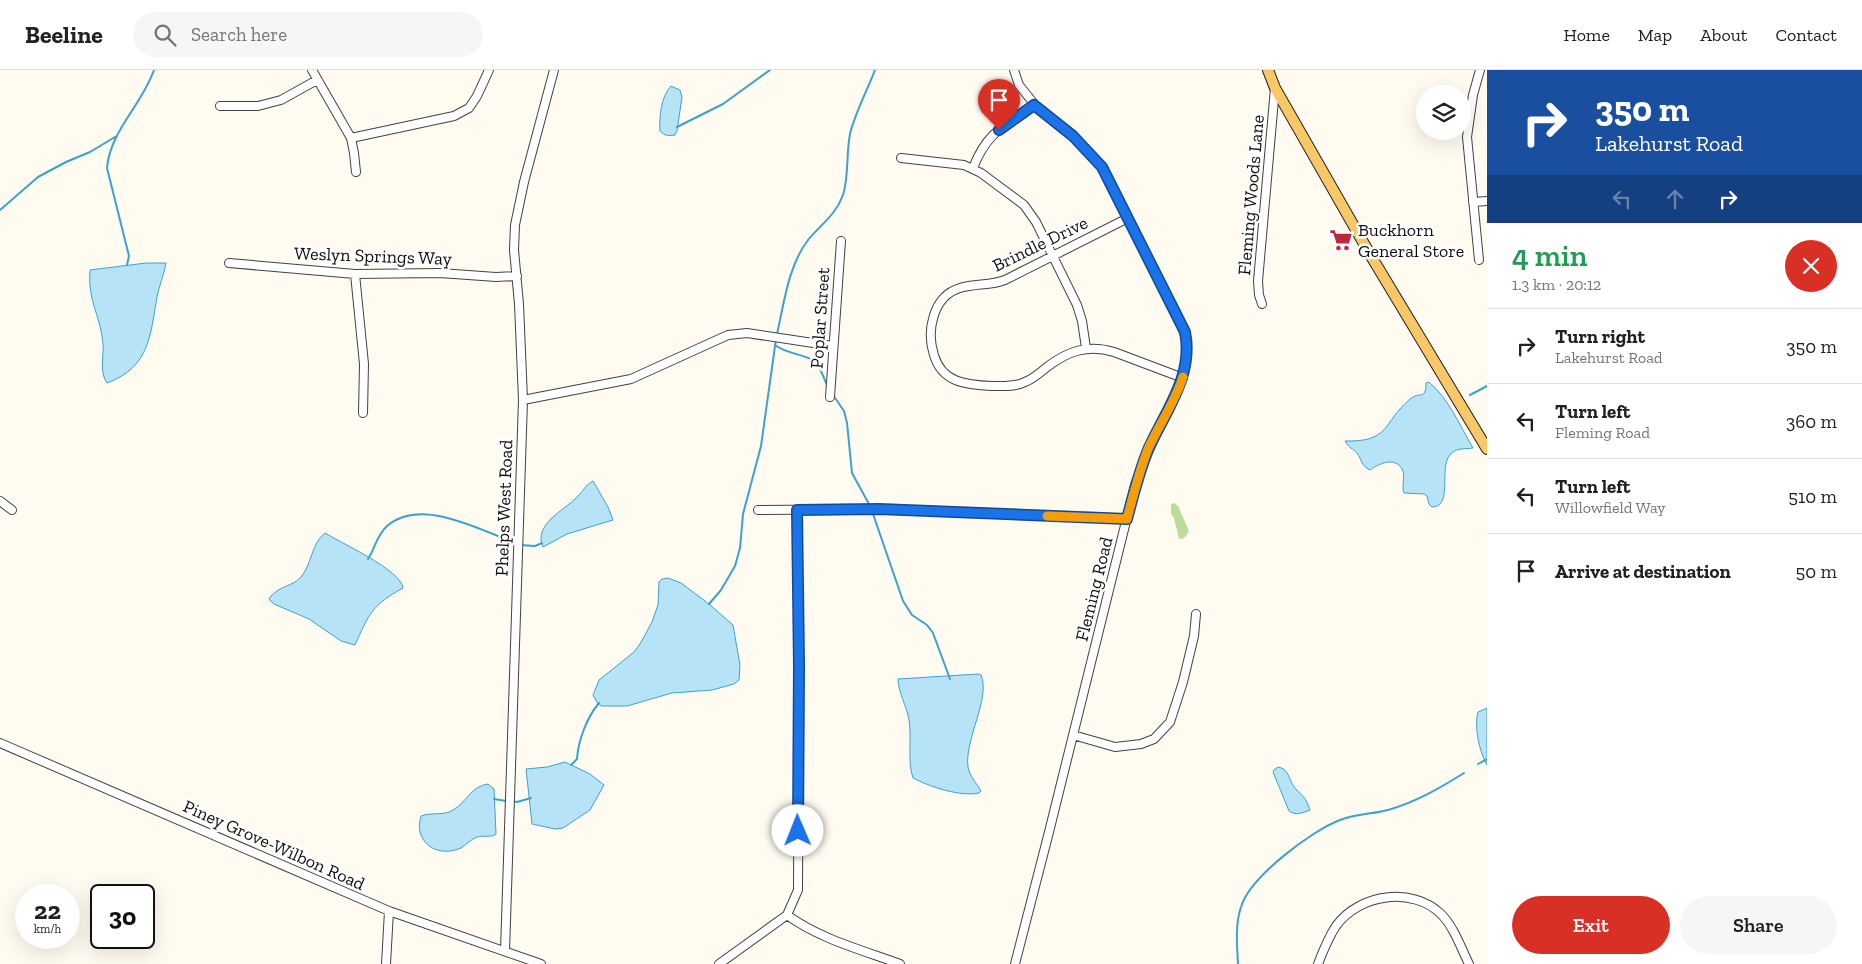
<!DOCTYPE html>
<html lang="en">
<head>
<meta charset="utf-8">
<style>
  :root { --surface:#fff; --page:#f6f6f6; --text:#202124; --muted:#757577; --line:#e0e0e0; --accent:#d93025 }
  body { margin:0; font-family:"Zilla Slab",serif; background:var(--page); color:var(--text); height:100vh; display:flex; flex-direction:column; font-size:19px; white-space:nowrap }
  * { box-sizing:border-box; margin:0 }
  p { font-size:16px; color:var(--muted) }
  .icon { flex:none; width:28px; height:28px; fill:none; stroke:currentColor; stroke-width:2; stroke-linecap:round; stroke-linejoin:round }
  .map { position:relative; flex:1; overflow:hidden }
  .drawer { display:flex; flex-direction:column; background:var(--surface); width:375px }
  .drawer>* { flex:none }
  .banner { background:#1a4fa0; color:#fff; overflow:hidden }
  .fabs { position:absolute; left:1416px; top:15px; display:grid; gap:10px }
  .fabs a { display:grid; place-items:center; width:55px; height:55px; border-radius:50%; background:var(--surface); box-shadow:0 5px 20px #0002; font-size:25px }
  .speed { position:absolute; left:15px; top:814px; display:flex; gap:10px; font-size:25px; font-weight:700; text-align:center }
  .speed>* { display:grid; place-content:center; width:65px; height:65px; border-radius:50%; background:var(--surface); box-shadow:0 5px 20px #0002; line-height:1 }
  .speed small { font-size:12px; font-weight:400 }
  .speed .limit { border:2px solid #111; border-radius:8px; background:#fff; color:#111 }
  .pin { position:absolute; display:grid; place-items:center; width:42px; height:42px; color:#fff; margin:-51px -21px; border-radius:50% 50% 50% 0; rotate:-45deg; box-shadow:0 0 5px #0007 }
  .pin .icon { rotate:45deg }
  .me { position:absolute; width:55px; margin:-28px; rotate:359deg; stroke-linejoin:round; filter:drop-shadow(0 0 4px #0008) }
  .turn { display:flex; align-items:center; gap:18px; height:105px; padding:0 25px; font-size:22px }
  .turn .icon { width:65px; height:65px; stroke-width:2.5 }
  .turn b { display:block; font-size:35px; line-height:42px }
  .lanes { display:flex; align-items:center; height:48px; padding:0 25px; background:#0003; justify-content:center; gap:25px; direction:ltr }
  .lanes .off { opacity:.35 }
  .round { display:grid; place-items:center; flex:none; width:52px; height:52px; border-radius:26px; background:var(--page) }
  .summary { display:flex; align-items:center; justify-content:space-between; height:85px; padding:0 25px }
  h1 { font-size:30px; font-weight:600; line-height:38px; color:#1e9e55 }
  .primary-button { display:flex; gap:10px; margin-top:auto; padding:10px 25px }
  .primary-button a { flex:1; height:58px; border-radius:30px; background:var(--accent); color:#fff; font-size:20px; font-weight:600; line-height:58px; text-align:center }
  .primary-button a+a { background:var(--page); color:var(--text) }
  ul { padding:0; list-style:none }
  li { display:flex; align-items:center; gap:15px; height:75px; padding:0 25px; border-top:1px solid var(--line) }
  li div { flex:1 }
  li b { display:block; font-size:19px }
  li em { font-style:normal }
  header { display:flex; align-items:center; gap:30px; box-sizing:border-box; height:70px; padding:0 25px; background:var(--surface); border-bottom:1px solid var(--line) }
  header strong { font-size:24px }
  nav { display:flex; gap:28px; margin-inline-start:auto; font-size:18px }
  .search { width:350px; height:45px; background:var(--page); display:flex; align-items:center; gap:12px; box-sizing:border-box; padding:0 18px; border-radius:28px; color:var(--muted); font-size:19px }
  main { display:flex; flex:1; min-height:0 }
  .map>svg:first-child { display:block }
</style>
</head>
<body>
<header>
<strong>Beeline</strong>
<div class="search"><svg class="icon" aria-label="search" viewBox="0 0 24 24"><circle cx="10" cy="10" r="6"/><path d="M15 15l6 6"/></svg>Search here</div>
<nav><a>Home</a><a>Map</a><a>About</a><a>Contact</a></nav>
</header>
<main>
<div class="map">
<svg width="1487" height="894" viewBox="0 0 1487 894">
  <rect width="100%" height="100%" fill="#fffbf1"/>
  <!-- forest -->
  <path fill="#bddb9a" d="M1174,433L1178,436L1189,461C1186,466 1185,469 1179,469L1174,448L1171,444V434Z"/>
  <!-- water -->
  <path fill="#b6e4f6" stroke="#3da1cd" d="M671,16L680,20L682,27L677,61L675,65C668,66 665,66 660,61C659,48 661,26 671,16Z
    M146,193H166C164,205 159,216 157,227C150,266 150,297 107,313C99,302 104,286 103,274C101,246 87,231 90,200Z
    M1429,312C1449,329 1460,356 1473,378C1467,379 1458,378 1453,382C1436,393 1455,437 1432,437L1429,434L1427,426L1424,424L1404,423C1401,416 1406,406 1402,399C1395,386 1378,394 1370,400C1361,396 1362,390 1357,383C1353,379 1348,377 1345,371C1391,372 1382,353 1410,329C1419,321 1426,331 1426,313Z
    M593,411L608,437L613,450L567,464L543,477C533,455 563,441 576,428C582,423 585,415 593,411Z
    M325,463C341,473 401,500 403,518C372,535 369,544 355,575L341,571L309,549L274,534L269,529C277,516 292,517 301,507C312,494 311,474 325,463Z
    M668,508L681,513L709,534L733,555L740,595L739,610L734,614L712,620L672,623L627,636H602L598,634L593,625L599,610L634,582L640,574L652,552L658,535L659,512L662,509Z
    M978,604L981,605C991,627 964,671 968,697C969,705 977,714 981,721L979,723C961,727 930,717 913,708C907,691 912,669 909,650C907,637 898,622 898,609Z
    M1487,638V695C1479,681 1474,657 1478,642Z
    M565,692L590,704L604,715L590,740L563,758L555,759L532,754L526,699L547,697Z
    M1278,697C1290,699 1288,710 1295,718C1304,728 1305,726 1310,740C1302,743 1296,746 1289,741L1273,702L1274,700Z
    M488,714L494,719L496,764C491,768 484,765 477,767C471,769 466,775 461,778C447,784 431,782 423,769C418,761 419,754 421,746C431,742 444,746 453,740C466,733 471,716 488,714Z"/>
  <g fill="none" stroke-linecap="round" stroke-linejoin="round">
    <!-- stream -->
    <path stroke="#3da1cd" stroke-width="2" d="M677,57L723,34L770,0
      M0,140L38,107L66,92L90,82L115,67
      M127,195L129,186L107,98C110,61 142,35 154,0
      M777,264C784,234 788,196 808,170C820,155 836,145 843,125C849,106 846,84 850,64C855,43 867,21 875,0
      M775,275C788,285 807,284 815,292C821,298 824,309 828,317
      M833,325L844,341L847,353L852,403L870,436
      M1470,325L1487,316
      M872,441L903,531L912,545L927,555L933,563L950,609
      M520,475L535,476L542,473
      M368,489C375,478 377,465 387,456C421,426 481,461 516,473
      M709,534L721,520L735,496L740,478L743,444L761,376L776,269
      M1478,694L1487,689
      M571,695L577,689C578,671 587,647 599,633
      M494,729L506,731
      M511,731L517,732L531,728
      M1238,894C1237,875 1235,855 1241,837C1250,807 1311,761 1340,750C1355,744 1373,744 1388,740C1416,732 1440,718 1464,703"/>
    <defs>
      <path id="minor" d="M312,0L351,68L354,83L356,102
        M1014,0L1019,15L1035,35L1073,66L1102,97L1181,253C1200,298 1167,340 1149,379C1143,390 1140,403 1135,415L1049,762L1015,894
        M220,36H258L281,30L317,10
        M351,68L454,46L469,38L477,26L489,0
        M901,88L964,95L981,103L1024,135L1036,152L1077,235L1082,251L1086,278
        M973,98C987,62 1004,56 1035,35
        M1473,132L1487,131
        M1128,148L1005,210C990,216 975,213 960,218C933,226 926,261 934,285C942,313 967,315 992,316C1003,316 1015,317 1025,312C1033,309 1040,303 1047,297C1068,281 1088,274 1114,282L1183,308
        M1479,190L1467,67L1473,25L1480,0
        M229,193L355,204L440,203L496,207L517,206
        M355,204L364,294L363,343
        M1262,234L1259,225L1258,211L1275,18
        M830,327L841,171
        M523,330L631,309L728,265L747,263L833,276
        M0,431L12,440
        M758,440L879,439L1127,449
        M1073,665L1115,677L1141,674L1154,669L1170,652L1183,612L1194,566L1196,544
        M0,673L389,841L541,894
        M787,845C820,869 862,880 900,894
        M505,881L523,330L519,234L514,180L515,155L524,112L554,0
        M386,894L389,841
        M719,894L787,845L798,820L799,597L797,440
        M1318,894C1323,881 1328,868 1336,856C1359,824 1412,816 1441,844C1454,857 1461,878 1469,894"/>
      <path id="major" d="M1268,0L1275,18L1371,186L1487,379"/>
    </defs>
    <!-- minor casing -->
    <use href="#minor" stroke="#424242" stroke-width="10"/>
    <!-- major casing -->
    <use href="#major" stroke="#202020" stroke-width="12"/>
    <!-- minor -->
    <use href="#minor" stroke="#fff" stroke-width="8"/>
    <!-- major -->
    <use href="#major" stroke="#f8c868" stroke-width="10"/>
  </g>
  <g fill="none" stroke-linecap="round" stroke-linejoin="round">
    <defs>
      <path id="route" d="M798,761L799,596L797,440L879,439L1127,449C1133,426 1139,402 1148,380C1165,341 1194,306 1185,262L1102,97L1073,66L1034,35L999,60"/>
    </defs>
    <!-- route casing -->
    <use href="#route" stroke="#114b97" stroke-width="12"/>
    <!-- route -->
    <use href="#route" stroke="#1a73e8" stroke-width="9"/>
    <!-- slow -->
    <path stroke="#f59e0b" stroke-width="9" d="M1047,446L1127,449C1133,426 1139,402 1148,379C1159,355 1175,332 1183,307"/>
  </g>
  <!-- icons -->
  <defs>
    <symbol id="supermarket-bare" viewBox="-9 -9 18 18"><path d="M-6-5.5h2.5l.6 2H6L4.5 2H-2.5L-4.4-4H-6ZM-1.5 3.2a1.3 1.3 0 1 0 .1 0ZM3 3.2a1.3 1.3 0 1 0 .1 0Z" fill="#c0263b" stroke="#fff" stroke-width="2.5" paint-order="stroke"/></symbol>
  </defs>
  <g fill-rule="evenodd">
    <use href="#supermarket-bare" x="1325" y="154" width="32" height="32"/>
  </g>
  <g text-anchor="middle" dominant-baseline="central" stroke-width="5" stroke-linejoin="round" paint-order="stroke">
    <!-- street labels -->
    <g font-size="18" fill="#0f0f0f" stroke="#fff">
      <text transform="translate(1251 125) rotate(-85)">Fleming Woods Lane</text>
      <text transform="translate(1040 174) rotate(-26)">Brindle Drive</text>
      <text transform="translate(373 186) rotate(2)">Weslyn Springs Way</text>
      <text transform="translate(820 248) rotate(-86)">Poplar Street</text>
      <text transform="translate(504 438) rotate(-88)">Phelps West Road</text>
      <text transform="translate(1094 519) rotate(-76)">Fleming Road</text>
      <text transform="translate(274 775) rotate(24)">Piney Grove-Wilbon Road</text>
    </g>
    <!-- poi labels -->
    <g font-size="18" fill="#0f0f0f" stroke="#fff" text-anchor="start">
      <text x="1358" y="160">Buckhorn<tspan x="1358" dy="21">General Store</tspan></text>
    </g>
  </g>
</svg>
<div class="fabs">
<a><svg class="icon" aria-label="layers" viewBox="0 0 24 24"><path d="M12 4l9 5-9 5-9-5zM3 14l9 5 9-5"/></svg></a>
</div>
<div class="speed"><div>22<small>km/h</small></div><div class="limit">30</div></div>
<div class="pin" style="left:999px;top:60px;background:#d93025"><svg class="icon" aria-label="arrive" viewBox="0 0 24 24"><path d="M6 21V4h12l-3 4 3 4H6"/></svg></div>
<svg class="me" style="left:798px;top:761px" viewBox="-20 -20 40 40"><circle r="19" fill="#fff"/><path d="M0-13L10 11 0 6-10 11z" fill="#1a73e8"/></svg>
</div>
<section class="drawer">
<div class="banner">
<div class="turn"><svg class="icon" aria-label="right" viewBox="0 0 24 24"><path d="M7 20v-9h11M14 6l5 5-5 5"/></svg><div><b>350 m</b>Lakehurst Road</div></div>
<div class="lanes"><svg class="icon off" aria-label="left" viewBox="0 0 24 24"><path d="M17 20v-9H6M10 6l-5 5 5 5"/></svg><svg class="icon off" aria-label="ahead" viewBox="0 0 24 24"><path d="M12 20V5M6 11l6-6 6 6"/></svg><svg class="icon" aria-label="right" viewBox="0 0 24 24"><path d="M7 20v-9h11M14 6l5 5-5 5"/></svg></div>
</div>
<div class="summary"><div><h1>4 min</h1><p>1.3 km · 20:12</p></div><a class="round" style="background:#d93025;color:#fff"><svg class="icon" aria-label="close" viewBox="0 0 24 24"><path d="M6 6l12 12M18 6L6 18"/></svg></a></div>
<ul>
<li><svg class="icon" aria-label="right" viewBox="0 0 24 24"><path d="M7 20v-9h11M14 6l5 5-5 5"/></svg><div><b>Turn right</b><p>Lakehurst Road</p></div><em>350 m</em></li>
<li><svg class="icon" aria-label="left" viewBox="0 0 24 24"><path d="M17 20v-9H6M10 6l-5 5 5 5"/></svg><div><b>Turn left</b><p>Fleming Road</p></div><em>360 m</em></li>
<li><svg class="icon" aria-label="left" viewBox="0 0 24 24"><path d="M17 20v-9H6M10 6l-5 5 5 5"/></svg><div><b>Turn left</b><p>Willowfield Way</p></div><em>510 m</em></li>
<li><svg class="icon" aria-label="arrive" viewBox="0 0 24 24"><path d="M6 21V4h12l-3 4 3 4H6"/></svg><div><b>Arrive at destination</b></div><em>50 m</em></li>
</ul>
<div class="primary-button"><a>Exit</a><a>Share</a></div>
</section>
</main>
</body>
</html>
